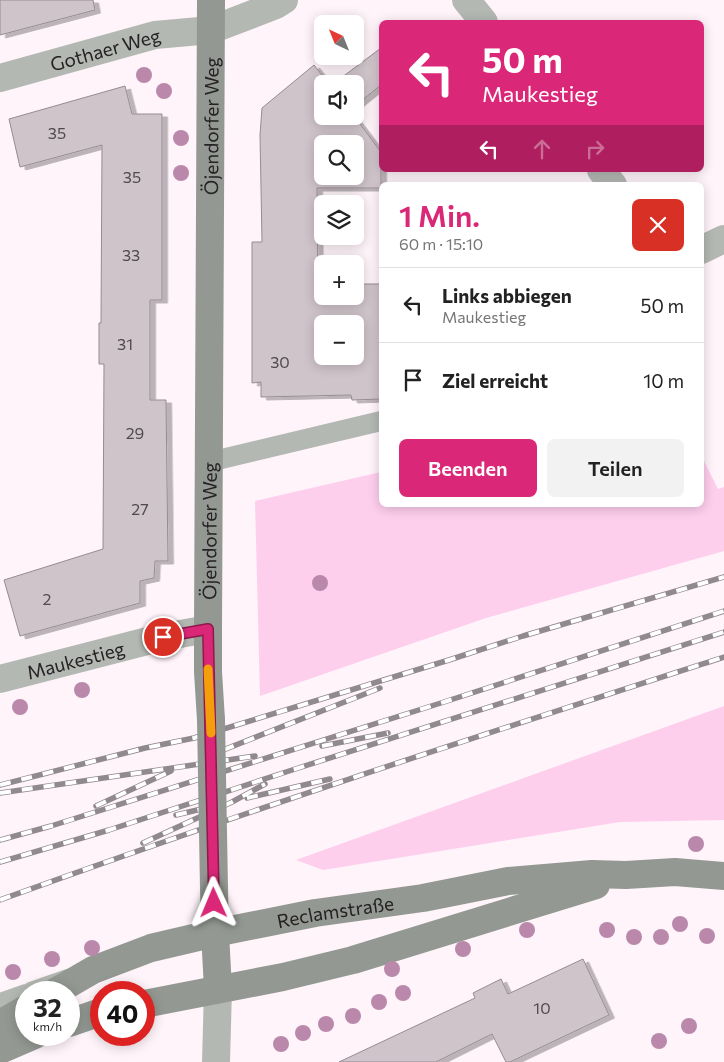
<!DOCTYPE html>
<html lang="de">
<head>
<meta charset="utf-8">
<style>
  :root { --surface:#fff; --page:#f2f2f2; --text:#222; --muted:#767676; --line:#e0e0e0; --accent:#db2777 }
  body { margin:0; font-family:Commissioner,sans-serif; background:var(--page); color:var(--text); height:100vh; display:flex; flex-direction:column; font-size:19px; white-space:nowrap }
  * { box-sizing:border-box; margin:0 }
  p { font-size:16px; color:var(--muted) }
  .icon { flex:none; width:28px; height:28px; fill:none; stroke:currentColor; stroke-width:2; stroke-linecap:round; stroke-linejoin:round }
  .map { position:relative; flex:1; overflow:hidden }
  .details { position:absolute; left:379px; top:182px; width:325px; height:325px; display:flex; flex-direction:column; background:var(--surface); border-radius:8px; box-shadow:0 2px 12px #0003 }
  .details>* { flex:none }
  .guide { position:absolute; left:379px; top:20px; width:325px; height:152px; border-radius:8px; box-shadow:0 2px 12px #0003; background:#db2777; color:#fff; overflow:hidden }
  .needle { width:32px; rotate:317deg }
  .tools { position:absolute; left:314px; top:15px; display:grid; gap:10px }
  .tools a { display:grid; place-items:center; width:50px; height:50px; border-radius:8px; background:var(--surface); box-shadow:0 2px 12px #0003; font-size:25px }
  .speed { position:absolute; left:15px; top:981px; display:flex; gap:10px; font-size:25px; font-weight:700; text-align:center }
  .speed>* { display:grid; place-content:center; width:65px; height:65px; border-radius:50%; background:var(--surface); box-shadow:0 2px 12px #0003; line-height:1 }
  .speed small { font-size:12px; font-weight:400 }
  .speed .limit { border:8px solid #d22; background:#fff; color:#111 }
  .pin { position:absolute; display:grid; place-items:center; width:42px; height:42px; color:#fff; margin:-21px; border:2px solid #fff; border-radius:50%; box-shadow:0 1px 5px #0007 }
  .me { position:absolute; width:55px; margin:-28px; rotate:359deg; stroke-linejoin:round; filter:drop-shadow(0 0 4px #0008) }
  .turn { display:flex; align-items:center; gap:18px; height:105px; padding:0 20px; font-size:22px }
  .turn .icon { width:65px; height:65px; stroke-width:2.5 }
  .turn b { display:block; font-size:35px; line-height:42px }
  .lanes { display:flex; align-items:center; height:48px; padding:0 20px; background:#0003; justify-content:center; gap:25px; direction:ltr }
  .lanes .off { opacity:.35 }
  .round { display:grid; place-items:center; flex:none; width:52px; height:52px; border-radius:8px; background:var(--page) }
  .head { display:flex; align-items:center; justify-content:space-between; height:85px; padding:0 20px }
  h1 { font-size:30px; font-weight:600; line-height:38px; color:var(--accent) }
  .action { display:flex; gap:10px; margin-top:auto; padding:10px 20px }
  .action a { flex:1; height:58px; border-radius:8px; background:var(--accent); color:#fff; font-size:20px; font-weight:600; line-height:58px; text-align:center }
  .action a+a { background:var(--page); color:var(--text) }
  ul { padding:0; list-style:none }
  li { display:flex; align-items:center; gap:15px; height:75px; padding:0 20px; border-top:1px solid var(--line) }
  li div { flex:1 }
  li b { display:block; font-size:19px }
  li em { font-style:normal }
  .map>svg:first-child { display:block }
</style>
</head>
<body>
<div class="map">
<svg width="724" height="1062" viewBox="0 0 724 1062">
  <defs>
    <filter id="shadow"><feDropShadow dx="5.5" dy="3" stdDeviation="0" flood-color="#0004"/></filter>
  </defs>
  <rect width="100%" height="100%" fill="#fff4fa"/>
  <!-- green -->
  <path fill="#feceed" d="M701,455L718,489L724,487V551L486,618L260,696L255,501L381,472V505H701Z
    M724,706V820L620,822L323,870L296,860Z"/>
  <!-- building -->
  <path fill="#d0c4cb" stroke="#978b93" fill-rule="evenodd" filter="url(#shadow)" d="M0,0H93L95,10L0,35Z
    M381,48V85L355,106V84H333Z
    M314,65L329,84H322V116H354L381,152V188H317L318,285H322V296H355V284H381V399L352,400L351,395L261,397V382L252,383V242H262L260,135L262,108ZM322,144H355V176H322ZM322,324H355V356H322Z
    M125,86L132,114H162V300H150V400H166L168,561H155L154,578L140,581V603L20,636L4,580L103,549L104,364H99V323H101L102,145L20,167L9,119Z
    M583,959L609,1015L510,1062H506L492,1034L436,1062H339L475,998L473,993L501,979L508,994Z"/>
  <g fill="none" stroke-linecap="round" stroke-linejoin="round">
    <!-- lane -->
    <path stroke="#b4b8b3" stroke-width="20" d="M209,462L381,421
      M31,992L68,979
      M0,1003L26,994"/>
    <!-- street -->
    <g stroke="#b4b8b3" stroke-width="28">
      <path d="M466,0L484,22"/>
      <path id="s1" d="M0,78L155,35L211,30L276,5L284,0"/>
      <path d="M601,170L613,185"/>
      <path d="M701,250L724,239"/>
      <path id="s2" d="M0,679L163,637L208,629"/>
      <path d="M216,1062L218,989"/>
    </g>
    <!-- secondary -->
    <g stroke="#939992" stroke-width="28">
      <path id="s3" d="M211,720L208,672V629L211,0"/>
      <path d="M214,888L215,933L218,989"/>
      <path id="s4" d="M55,992L93,970L151,948L215,933L315,913L423,898L508,881L592,874L626,875L675,872L724,876"/>
      <path d="M144,1004L283,977L353,960L596,885"/>
      <path d="M69,1023L101,1012"/>
      <path d="M0,1024L26,1009"/>
      <path d="M0,1050L35,1035"/>
    </g>
    <defs>
      <path id="rail" d="M322,746L388,733
        M203,758L380,688
        M0,785L145,748L194,738L449,660L523,636L724,577
        M0,793L255,756
        M247,798L330,779
        M96,806L171,771
        M176,815L210,807
        M0,840L51,826L444,702L724,611
        M143,843L232,802L265,784
        M0,862L109,830L289,771L724,632
        M0,900C239,813 482,735 724,657"/>
    </defs>
    <!-- rail casing -->
    <use href="#rail" stroke="#90898d" stroke-width="5.5"/>
    <!-- rail -->
    <use href="#rail" stroke="#fff" stroke-width="4" stroke-dasharray="11" stroke-linecap="butt"/>
    <!-- secondary-bridge -->
    <path stroke="#939992" stroke-width="28" d="M211,720L214,888"/>
  </g>
  <!-- trees -->
  <g fill="#ba88ab">
    <circle cx="144" cy="75" r="8"/>
    <circle cx="164" cy="91" r="8"/>
    <circle cx="181" cy="138" r="8"/>
    <circle cx="181" cy="173" r="8"/>
    <circle cx="320" cy="583" r="8"/>
    <circle cx="82" cy="690" r="8"/>
    <circle cx="20" cy="707" r="8"/>
    <circle cx="696" cy="844" r="8"/>
    <circle cx="680" cy="924" r="8"/>
    <circle cx="527" cy="930" r="8"/>
    <circle cx="607" cy="930" r="8"/>
    <circle cx="707" cy="936" r="8"/>
    <circle cx="634" cy="937" r="8"/>
    <circle cx="661" cy="937" r="8"/>
    <circle cx="92" cy="948" r="8"/>
    <circle cx="463" cy="949" r="8"/>
    <circle cx="52" cy="959" r="8"/>
    <circle cx="392" cy="969" r="8"/>
    <circle cx="13" cy="972" r="8"/>
    <circle cx="403" cy="993" r="8"/>
    <circle cx="379" cy="1002" r="8"/>
    <circle cx="353" cy="1016" r="8"/>
    <circle cx="326" cy="1024" r="8"/>
    <circle cx="689" cy="1026" r="8"/>
    <circle cx="303" cy="1033" r="8"/>
    <circle cx="659" cy="1041" r="8"/>
    <circle cx="281" cy="1044" r="8"/>
  </g>
  <g fill="none" stroke-linecap="round" stroke-linejoin="round">
    <defs>
      <path id="route" d="M163,637L208,629L214,903"/>
    </defs>
    <!-- route casing -->
    <use href="#route" stroke="#8e194d" stroke-width="12"/>
    <!-- route -->
    <use href="#route" stroke="#db2777" stroke-width="9"/>
    <!-- slow -->
    <path stroke="#f59e0b" stroke-width="9" d="M208,669L211,733"/>
  </g>
  <g text-anchor="middle" dominant-baseline="central" stroke-width="5" stroke-linejoin="round" paint-order="stroke">
    <!-- number labels -->
    <g font-size="16" fill="#504a4e">
      <text x="57" y="132">35</text>
      <text x="132" y="176">35</text>
      <text x="131" y="254">33</text>
      <text x="125" y="343">31</text>
      <text x="280" y="361">30</text>
      <text x="135" y="432">29</text>
      <text x="140" y="508">27</text>
      <text x="47" y="598">2</text>
      <text x="542" y="1007">10</text>
    </g>
    <!-- street labels -->
    <g font-size="19" fill="#252124" stroke="#fff">
      <text stroke="none"><textPath href="#s1" startOffset="109">Gothaer Weg</textPath></text>
      <text stroke="none"><textPath href="#s3" startOffset="594">Öjendorfer Weg</textPath></text>
      <text stroke="none"><textPath href="#s3" startOffset="189">Öjendorfer Weg</textPath></text>
      <text stroke="none"><textPath href="#s2" startOffset="78">Maukestieg</textPath></text>
      <text stroke="none"><textPath href="#s4" startOffset="294">Reclamstraße</textPath></text>
    </g>
  </g>
</svg>
<div class="tools">
<a><svg class="needle" viewBox="-14 -14 28 28"><path d="M0-13l5 13h-10z" fill="#e53935"/><path d="M0 13l5-13h-10z" fill="#767676"/></svg></a>
<a><svg class="icon" aria-label="sound" viewBox="0 0 24 24"><path d="M4 9h4l5-4v14l-5-4H4zM17 9q2 3 0 6"/></svg></a>
<a><svg class="icon" aria-label="search" viewBox="0 0 24 24"><circle cx="10" cy="10" r="6"/><path d="M15 15l6 6"/></svg></a>
<a><svg class="icon" aria-label="layers" viewBox="0 0 24 24"><path d="M12 4l9 5-9 5-9-5zM3 14l9 5 9-5"/></svg></a>
<a>+</a>
<a>−</a>
</div>
<div class="speed"><div>32<small>km/h</small></div><div class="limit">40</div></div>
<div class="pin" style="left:163px;top:637px;background:#d93025"><svg class="icon" aria-label="arrive" viewBox="0 0 24 24"><path d="M6 21V4h12l-3 4 3 4H6"/></svg></div>
<svg class="me" style="left:214px;top:903px" viewBox="-20 -20 40 40"><path d="M0-17L14 15 0 8-14 15z" fill="#db2777" stroke="#fff" stroke-width="4"/></svg>
<div class="guide">
<div class="turn"><svg class="icon" aria-label="left" viewBox="0 0 24 24"><path d="M17 20v-9H6M10 6l-5 5 5 5"/></svg><div><b>50 m</b>Maukestieg</div></div>
<div class="lanes"><svg class="icon" aria-label="left" viewBox="0 0 24 24"><path d="M17 20v-9H6M10 6l-5 5 5 5"/></svg><svg class="icon off" aria-label="ahead" viewBox="0 0 24 24"><path d="M12 20V5M6 11l6-6 6 6"/></svg><svg class="icon off" aria-label="right" viewBox="0 0 24 24"><path d="M7 20v-9h11M14 6l5 5-5 5"/></svg></div>
</div>
<section class="details">
<div class="head"><div><h1>1 Min.</h1><p>60 m · 15:10</p></div><a class="round" style="background:#d93025;color:#fff"><svg class="icon" aria-label="close" viewBox="0 0 24 24"><path d="M6 6l12 12M18 6L6 18"/></svg></a></div>
<ul>
<li><svg class="icon" aria-label="left" viewBox="0 0 24 24"><path d="M17 20v-9H6M10 6l-5 5 5 5"/></svg><div><b>Links abbiegen</b><p>Maukestieg</p></div><em>50 m</em></li>
<li><svg class="icon" aria-label="arrive" viewBox="0 0 24 24"><path d="M6 21V4h12l-3 4 3 4H6"/></svg><div><b>Ziel erreicht</b></div><em>10 m</em></li>
</ul>
<div class="action"><a>Beenden</a><a>Teilen</a></div>
</section>
</div>
</body>
</html>
